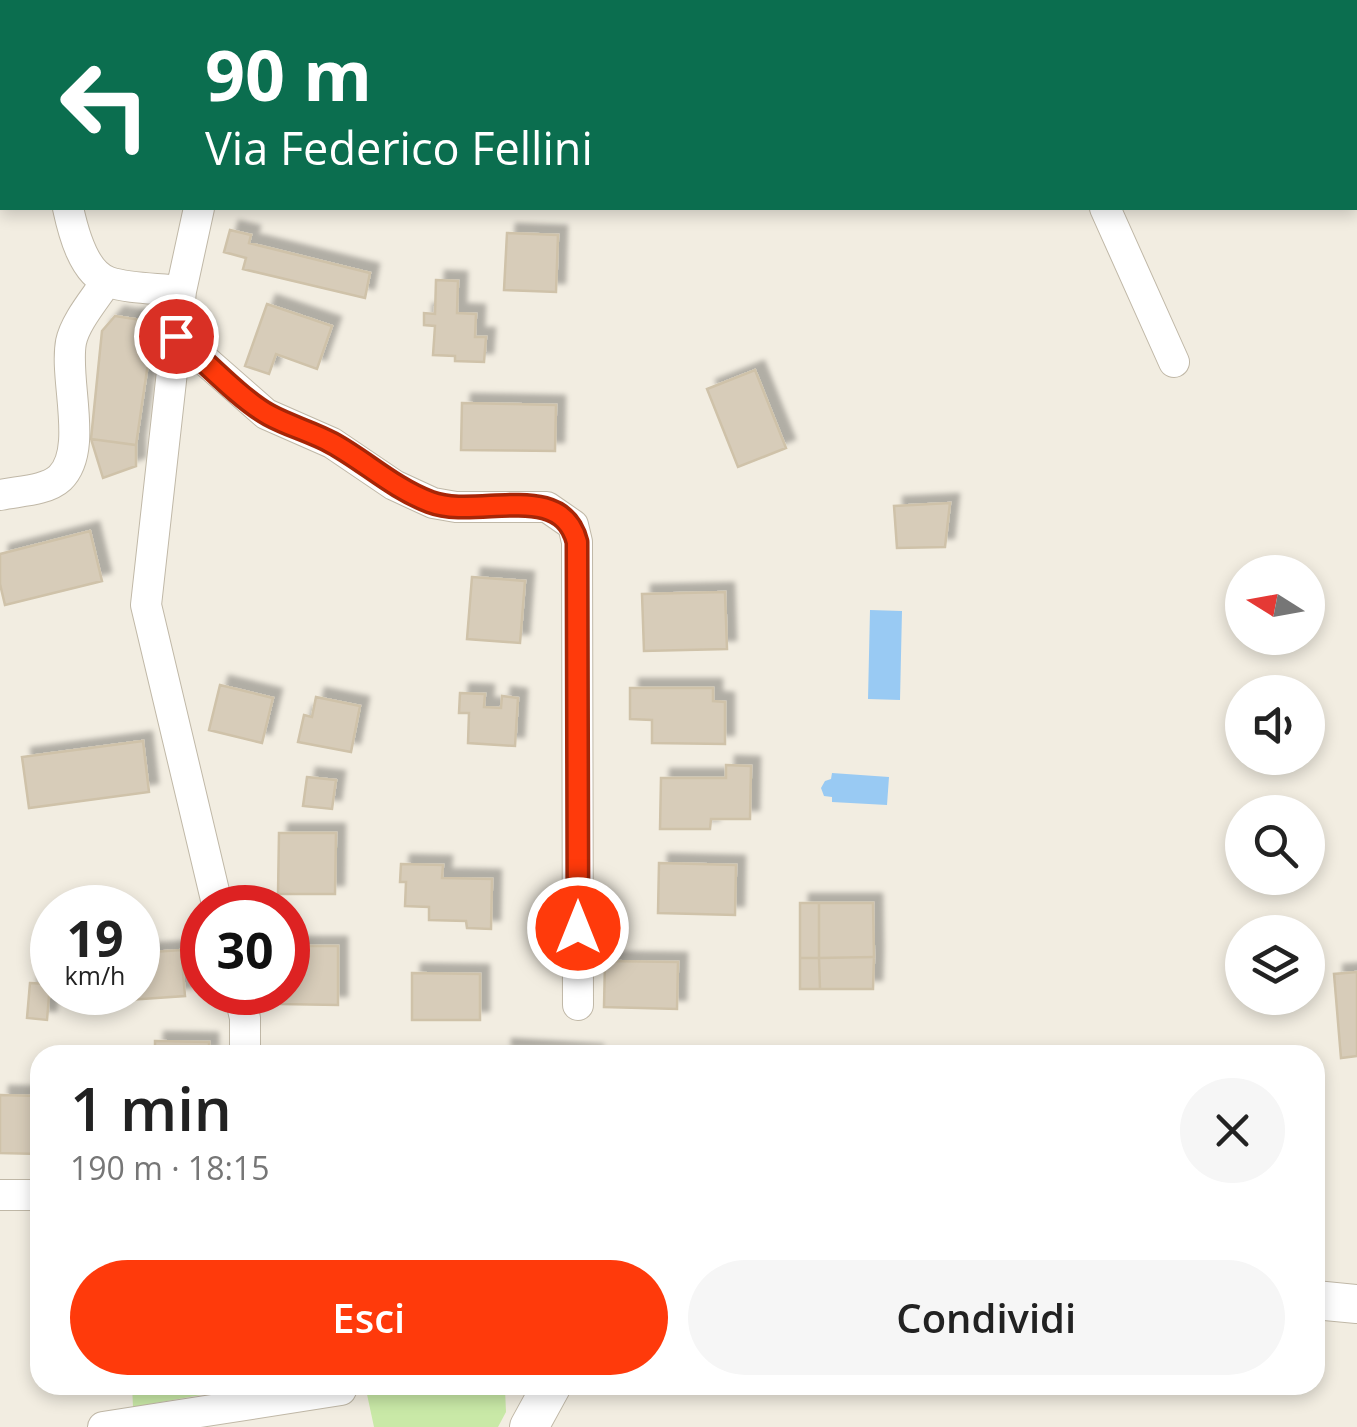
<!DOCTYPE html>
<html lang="it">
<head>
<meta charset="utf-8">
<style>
  :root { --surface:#fff; --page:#f6f6f6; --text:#222; --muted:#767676; --accent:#ff3a0b }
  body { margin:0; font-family:"Open Sans",sans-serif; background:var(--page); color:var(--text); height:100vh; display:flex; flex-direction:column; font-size:38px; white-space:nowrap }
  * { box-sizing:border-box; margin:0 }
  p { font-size:32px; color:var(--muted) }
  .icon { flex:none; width:55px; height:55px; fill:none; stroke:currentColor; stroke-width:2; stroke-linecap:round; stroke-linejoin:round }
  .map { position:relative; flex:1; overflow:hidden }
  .panel { position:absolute; left:30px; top:1045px; width:1295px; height:350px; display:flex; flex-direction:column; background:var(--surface); border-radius:30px; box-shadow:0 5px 15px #0003 }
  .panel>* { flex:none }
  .top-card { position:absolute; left:0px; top:0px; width:1358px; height:210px; box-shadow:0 5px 15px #0003; background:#0b6e4f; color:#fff; overflow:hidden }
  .needle { width:65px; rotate:281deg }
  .controls { position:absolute; left:1225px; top:555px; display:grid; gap:20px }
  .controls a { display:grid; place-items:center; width:100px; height:100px; border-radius:50%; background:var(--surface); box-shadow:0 5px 15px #0003; font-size:50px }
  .speed { position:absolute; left:30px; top:885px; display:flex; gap:20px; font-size:50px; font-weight:700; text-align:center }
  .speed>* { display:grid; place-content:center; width:130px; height:130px; border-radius:50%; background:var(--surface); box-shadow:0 5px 15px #0003; line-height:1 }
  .speed small { font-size:25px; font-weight:400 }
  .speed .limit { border:15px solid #d22; background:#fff; color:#111 }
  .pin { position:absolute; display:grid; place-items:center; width:85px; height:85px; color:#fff; margin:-42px; border:5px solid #fff; border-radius:50%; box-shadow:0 2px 10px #0007 }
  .me { position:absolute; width:110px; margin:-55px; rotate:0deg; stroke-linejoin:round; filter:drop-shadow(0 0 8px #0008) }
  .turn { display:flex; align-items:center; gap:35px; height:210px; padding:0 40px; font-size:45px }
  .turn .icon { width:130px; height:130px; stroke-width:2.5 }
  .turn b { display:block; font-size:70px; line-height:85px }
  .round { display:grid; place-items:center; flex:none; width:105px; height:105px; border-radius:52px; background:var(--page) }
  .overview { display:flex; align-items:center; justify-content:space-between; height:170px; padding:0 40px }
  h1 { font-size:60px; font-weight:600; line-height:75px }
  .primary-button { display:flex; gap:20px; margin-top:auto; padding:20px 40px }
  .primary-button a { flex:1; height:115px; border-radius:60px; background:var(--accent); color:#fff; font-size:40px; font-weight:600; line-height:115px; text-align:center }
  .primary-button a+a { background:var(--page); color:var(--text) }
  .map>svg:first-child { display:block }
</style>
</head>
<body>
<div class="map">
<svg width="1357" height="1427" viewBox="0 0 1357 1427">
  <defs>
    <filter id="shadow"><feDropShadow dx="9" dy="-9" stdDeviation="2.5" flood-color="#0004"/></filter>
  </defs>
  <rect width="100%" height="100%" fill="#f2ede1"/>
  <!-- green -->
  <path fill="#c9e9a7" d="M132,1385H258L133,1407Z
    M365,1385H500L505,1389L506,1412L498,1427H374Z"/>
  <!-- water -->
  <path fill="#99caf3" d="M870,610L902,611L900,700L868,699Z
    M832,773L889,777L887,805L832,802V797L824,796L821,788L825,781L831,779Z"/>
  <!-- building -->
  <path fill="#d7ccb9" stroke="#cfc2a9" stroke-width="2.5" filter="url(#shadow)" d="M230,230L251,235L249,243L370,273L365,298L243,269L246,258L224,252Z
    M507,233L558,235L556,292L504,290Z
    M436,280L458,281L457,313L476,314L475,337H486L484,362L455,361V356L433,355L435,326L424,325V313L435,314Z
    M267,304L332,326L317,369L276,354L269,374L245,366Z
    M115,316L154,322L136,445L91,439L102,331Z
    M755,370L786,448L738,467L707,389Z
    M462,403L556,405L555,451L461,450Z
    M91,439L136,445V466L103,478Z
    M950,503L945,547L897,548L894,506Z
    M90,531L102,581L5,605L0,584V554Z
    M472,577L525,581L520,643L467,639Z
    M725,592L727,649L644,651L642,594Z
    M220,685L273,698L262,743L209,730Z
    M630,688H713V701L725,702V744L652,743V720L630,719Z
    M460,693L485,694L484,707L501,708L502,696L518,698L515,746L468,743L469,713H459Z
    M316,697L360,706L351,752L298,742L304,715L312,717Z
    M143,741L149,792L29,808L22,757Z
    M726,765L751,766L750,819H711L710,829H660L661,778H726Z
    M307,777L336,780L332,809L303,806Z
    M279,833H336L335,894H278Z
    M659,863L736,865L735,915L658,913Z
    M401,864L443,865L442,878L492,879L491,929L467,928L466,921L429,920V907L405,906L406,882H400Z
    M800,903H819V958H800Z
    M819,903H873L874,957L819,958Z
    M288,946H338V1005L281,1004L282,992H288Z
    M181,950L185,996L114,1001V992H138V953Z
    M874,957L873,989H820L819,958Z
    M800,958H819L820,989H800Z
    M605,961L678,962L677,1009L604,1007Z
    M1357,972V1056L1341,1058L1334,974Z
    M412,973L480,974V1020H412Z
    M30,983L50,984L47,1020L27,1018Z
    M155,1041L209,1042V1055H155Z
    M503,1048L594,1054V1055H503Z
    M0,1095L40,1096V1154L0,1153Z"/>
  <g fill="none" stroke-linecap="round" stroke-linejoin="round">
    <defs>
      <path id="minor" d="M44,0L45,2
        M1007,0L1009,2
        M244,2V0
        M68,208C73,231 83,273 109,282C130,289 158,288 181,291
        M199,208L181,291L146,605L218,908
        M1105,208L1174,362
        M176,335L266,414L332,443L394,485L433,503L456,507H547L573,525L577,542L578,1005
        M0,495C18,491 46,491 60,478C89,450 64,380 71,342C75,322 95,299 106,282
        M239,992L245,1018V1055
        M0,1195H40
        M103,1427L341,1390"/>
      <path id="tertiary" d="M1315,1300L1357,1304
        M529,1427L552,1385"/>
    </defs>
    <!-- minor casing -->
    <use href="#minor" stroke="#c0b8a7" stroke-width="32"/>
    <!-- tertiary casing -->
    <use href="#tertiary" stroke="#c0b8a7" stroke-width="40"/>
    <!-- minor -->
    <use href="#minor" stroke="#fff" stroke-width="30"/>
    <!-- tertiary -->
    <use href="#tertiary" stroke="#fff" stroke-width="38"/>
  </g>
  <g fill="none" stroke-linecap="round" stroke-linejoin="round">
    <defs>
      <path id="route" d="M176,336C202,358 240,399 269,415C289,426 312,432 332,443C365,461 393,488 430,502C477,520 561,479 577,542L578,928"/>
    </defs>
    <!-- route casing -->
    <use href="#route" stroke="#a62607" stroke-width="25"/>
    <!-- route -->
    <use href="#route" stroke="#ff3a0b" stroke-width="18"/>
  </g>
</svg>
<div class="controls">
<a><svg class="needle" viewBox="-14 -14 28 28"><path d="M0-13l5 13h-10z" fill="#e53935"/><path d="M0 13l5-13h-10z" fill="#767676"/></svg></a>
<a><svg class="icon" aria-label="sound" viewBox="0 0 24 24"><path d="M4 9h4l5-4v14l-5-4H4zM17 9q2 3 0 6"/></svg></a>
<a><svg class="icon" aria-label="search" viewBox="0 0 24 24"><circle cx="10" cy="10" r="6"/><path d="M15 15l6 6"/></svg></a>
<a><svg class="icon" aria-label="layers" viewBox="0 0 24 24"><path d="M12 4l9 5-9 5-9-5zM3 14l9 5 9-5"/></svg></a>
</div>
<div class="speed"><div>19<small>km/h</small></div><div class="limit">30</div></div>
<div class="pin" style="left:176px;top:336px;background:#d93025"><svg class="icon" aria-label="arrive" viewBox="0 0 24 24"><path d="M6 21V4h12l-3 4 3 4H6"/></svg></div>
<svg class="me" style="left:578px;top:928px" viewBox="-20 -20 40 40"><circle r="17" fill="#ff3a0b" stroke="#fff" stroke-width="3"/><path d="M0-11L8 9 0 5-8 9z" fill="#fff"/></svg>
<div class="top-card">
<div class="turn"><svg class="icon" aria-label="left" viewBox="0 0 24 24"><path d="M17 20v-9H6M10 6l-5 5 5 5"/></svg><div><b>90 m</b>Via Federico Fellini</div></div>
</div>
<section class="panel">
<div class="overview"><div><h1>1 min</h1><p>190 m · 18:15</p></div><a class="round"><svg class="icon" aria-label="close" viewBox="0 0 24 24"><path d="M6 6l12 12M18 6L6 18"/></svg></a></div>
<div class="primary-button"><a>Esci</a><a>Condividi</a></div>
</section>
</div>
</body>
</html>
